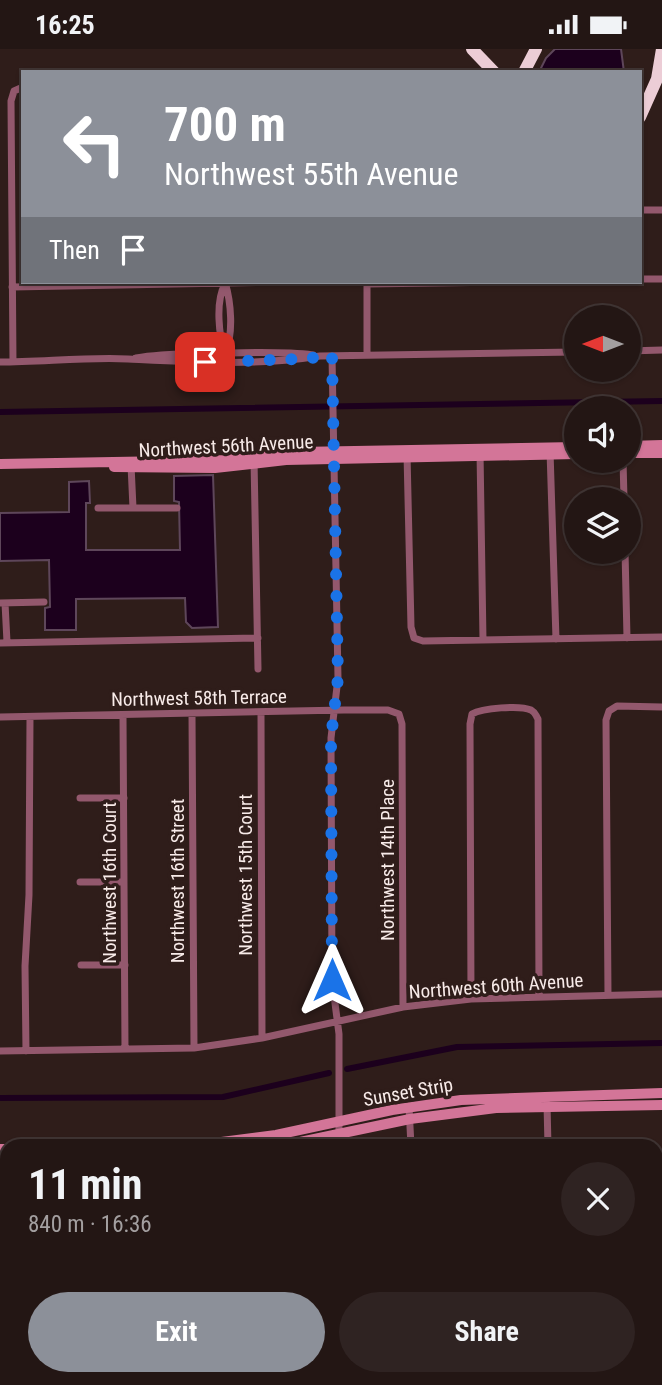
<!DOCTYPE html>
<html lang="en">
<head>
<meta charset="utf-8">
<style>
  :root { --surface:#231614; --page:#2f2322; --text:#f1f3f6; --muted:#a39fa0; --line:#403534; --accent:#8c9099 }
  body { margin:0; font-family:"Roboto Condensed",sans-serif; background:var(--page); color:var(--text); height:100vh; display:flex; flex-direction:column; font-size:26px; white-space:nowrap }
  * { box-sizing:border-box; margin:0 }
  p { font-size:23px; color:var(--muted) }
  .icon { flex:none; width:38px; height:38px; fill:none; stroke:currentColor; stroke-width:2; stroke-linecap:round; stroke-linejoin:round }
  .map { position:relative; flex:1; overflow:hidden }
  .panel { position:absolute; left:0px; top:1090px; width:663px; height:247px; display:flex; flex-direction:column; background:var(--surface); border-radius:21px 21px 0 0; box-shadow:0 2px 5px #0004,0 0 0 2px var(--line) }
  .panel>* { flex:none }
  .top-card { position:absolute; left:21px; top:21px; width:621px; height:214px; border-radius:0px; box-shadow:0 2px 5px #0004,0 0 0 2px var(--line); background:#8c9099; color:#fff; overflow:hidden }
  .needle { width:46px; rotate:270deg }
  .tools { position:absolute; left:564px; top:256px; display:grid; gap:14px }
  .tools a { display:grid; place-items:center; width:77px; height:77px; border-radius:50%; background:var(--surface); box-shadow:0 2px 5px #0004,0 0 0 2px var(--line); font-size:35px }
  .pin { position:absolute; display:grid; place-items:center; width:60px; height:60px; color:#fff; margin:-30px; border-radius:14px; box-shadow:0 4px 10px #0006 }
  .me { position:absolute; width:77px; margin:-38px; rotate:0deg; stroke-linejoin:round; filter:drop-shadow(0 0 5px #0008) }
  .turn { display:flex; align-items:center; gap:24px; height:147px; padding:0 28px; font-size:32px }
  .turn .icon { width:91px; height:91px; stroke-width:2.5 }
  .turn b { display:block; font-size:49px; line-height:60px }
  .then { display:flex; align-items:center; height:66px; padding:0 28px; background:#0003; gap:14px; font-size:26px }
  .round { display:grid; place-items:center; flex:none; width:74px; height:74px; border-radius:37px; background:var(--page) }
  .headline { display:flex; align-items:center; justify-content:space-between; height:119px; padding:0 28px }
  h1 { font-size:42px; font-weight:700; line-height:52px }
  .primary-button { display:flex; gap:14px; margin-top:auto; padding:14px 28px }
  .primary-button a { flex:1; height:80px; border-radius:42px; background:var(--accent); color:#fff; font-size:28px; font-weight:700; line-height:80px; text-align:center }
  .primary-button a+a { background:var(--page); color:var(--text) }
  .status { display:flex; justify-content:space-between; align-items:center; height:49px; padding:0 35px; background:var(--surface); direction:ltr }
  .status svg { height:19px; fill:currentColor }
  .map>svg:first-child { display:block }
</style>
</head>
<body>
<div class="status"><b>16:25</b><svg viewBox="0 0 49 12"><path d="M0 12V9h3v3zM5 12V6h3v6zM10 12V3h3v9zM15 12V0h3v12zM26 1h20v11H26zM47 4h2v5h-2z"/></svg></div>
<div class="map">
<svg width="662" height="1336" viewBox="0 0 662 1336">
  <rect width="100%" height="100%" fill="#2f1d1a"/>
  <!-- water -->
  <path fill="#1c001d" stroke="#5e465a" stroke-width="2" d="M555,0H621L624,23H539L546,9Z
    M213,426L218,578L192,579L186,573L185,549L76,550V581H45V559L50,558L49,511L0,512V464L69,463V433L89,432L90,454H86V501H180L179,453L174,452V427Z"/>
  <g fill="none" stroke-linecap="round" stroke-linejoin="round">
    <!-- canal -->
    <path stroke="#1c001d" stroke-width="6" d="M0,363L662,352
      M347,1020L457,998L662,994
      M0,1049L223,1048L329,1024"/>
    <!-- street -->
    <path stroke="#93586d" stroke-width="7" d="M640,161H662
      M640,230H662
      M225,233C231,253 234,285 225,304
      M225,235C215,253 219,287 225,306
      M367,235L505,233
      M12,238L285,233
      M628,302L662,301
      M367,306V233
      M332,307L338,629L331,689L332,931L339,985V1097
      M136,309C163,304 191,305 219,304C250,304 282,302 313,306
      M0,313C42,313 86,308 128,310C191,313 257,317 320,307L576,303
      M13,313L11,52L14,42L23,38
      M550,402L556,590
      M480,403L483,591
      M407,405L411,578L414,589L423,592L662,588
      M254,411L258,620
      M623,411L624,450
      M131,416L133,459
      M98,459H177
      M625,502L627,589
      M0,554L44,553
      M5,554L7,593
      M0,594L258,589
      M261,664L262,989
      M192,665L194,999
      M123,667L125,1000
      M0,668L344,661H388L399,665L402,675L403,958
      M80,749H124
      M80,833H124
      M81,916H125
      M608,946L606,671L609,662L617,657L662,658
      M471,950L470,675L472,665C482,659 520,656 531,661C536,664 535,665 538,670L539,948
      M0,1002L194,999L262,989L403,958L471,950L662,945
      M26,1002L25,917L29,846L30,668
      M547,1055L548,1097
      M409,1058L411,1097
      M656,1124H662
      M656,1309H662"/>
    <!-- secondary -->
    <path stroke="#d37598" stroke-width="10" d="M628,397L662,396
      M628,404H662
      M0,415L226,411L263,405L298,403L576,398
      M114,418L215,419L286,411L576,405
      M163,1097L206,1095L276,1086L392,1061L461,1051L662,1044
      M281,1097L410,1070L496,1059L662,1056
      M0,1100H7
      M0,1112H7"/>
    <!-- highway -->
    <path stroke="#eccdd6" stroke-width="12" d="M472,0L494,23
      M524,23L536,0
      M640,68L657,30L662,0"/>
  </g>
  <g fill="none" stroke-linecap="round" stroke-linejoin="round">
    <!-- route -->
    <path stroke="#1a73e8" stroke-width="12" stroke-dasharray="0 21.6" d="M205,313L300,310L332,307L338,629L331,689L332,931"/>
  </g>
  <g text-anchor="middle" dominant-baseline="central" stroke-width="7" stroke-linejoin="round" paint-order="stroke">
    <!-- street labels -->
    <g font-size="19" fill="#f8ebe9" stroke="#2f1d1a">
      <text transform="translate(226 397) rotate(-3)">Northwest 56th Avenue</text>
      <text transform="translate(199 649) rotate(-1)">Northwest 58th Terrace</text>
      <text transform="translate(387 811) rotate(-90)">Northwest 14th Place</text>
      <text transform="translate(245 826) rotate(-90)">Northwest 15th Court</text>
      <text transform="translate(177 832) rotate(-90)">Northwest 16th Street</text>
      <text transform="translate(109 834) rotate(-90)">Northwest 16th Court</text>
      <text transform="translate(496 937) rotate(-4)">Northwest 60th Avenue</text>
      <text transform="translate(408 1043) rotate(-10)">Sunset Strip</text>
    </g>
  </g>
</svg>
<div class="tools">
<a><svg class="needle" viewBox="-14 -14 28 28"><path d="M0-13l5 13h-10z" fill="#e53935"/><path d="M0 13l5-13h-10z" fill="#a39fa0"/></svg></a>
<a><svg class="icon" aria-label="sound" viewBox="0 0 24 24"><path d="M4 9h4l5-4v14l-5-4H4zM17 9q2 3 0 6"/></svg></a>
<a><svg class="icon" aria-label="layers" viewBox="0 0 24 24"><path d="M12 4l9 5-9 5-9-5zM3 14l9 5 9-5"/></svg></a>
</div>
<div class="pin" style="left:205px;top:313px;background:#d93025"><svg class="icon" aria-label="arrive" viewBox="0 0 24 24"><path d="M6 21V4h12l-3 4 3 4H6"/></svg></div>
<svg class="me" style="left:332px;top:931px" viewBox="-20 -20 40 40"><path d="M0-17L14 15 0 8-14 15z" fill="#1a73e8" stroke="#fff" stroke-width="4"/></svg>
<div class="top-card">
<div class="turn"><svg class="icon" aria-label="left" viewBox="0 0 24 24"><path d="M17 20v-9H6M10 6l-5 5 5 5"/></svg><div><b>700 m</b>Northwest 55th Avenue</div></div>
<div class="then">Then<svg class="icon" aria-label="arrive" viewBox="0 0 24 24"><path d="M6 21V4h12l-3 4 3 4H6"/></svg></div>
</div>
<section class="panel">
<div class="headline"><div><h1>11 min</h1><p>840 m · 16:36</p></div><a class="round"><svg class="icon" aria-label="close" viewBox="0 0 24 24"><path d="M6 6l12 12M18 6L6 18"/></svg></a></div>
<div class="primary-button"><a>Exit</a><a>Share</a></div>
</section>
</div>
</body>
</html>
